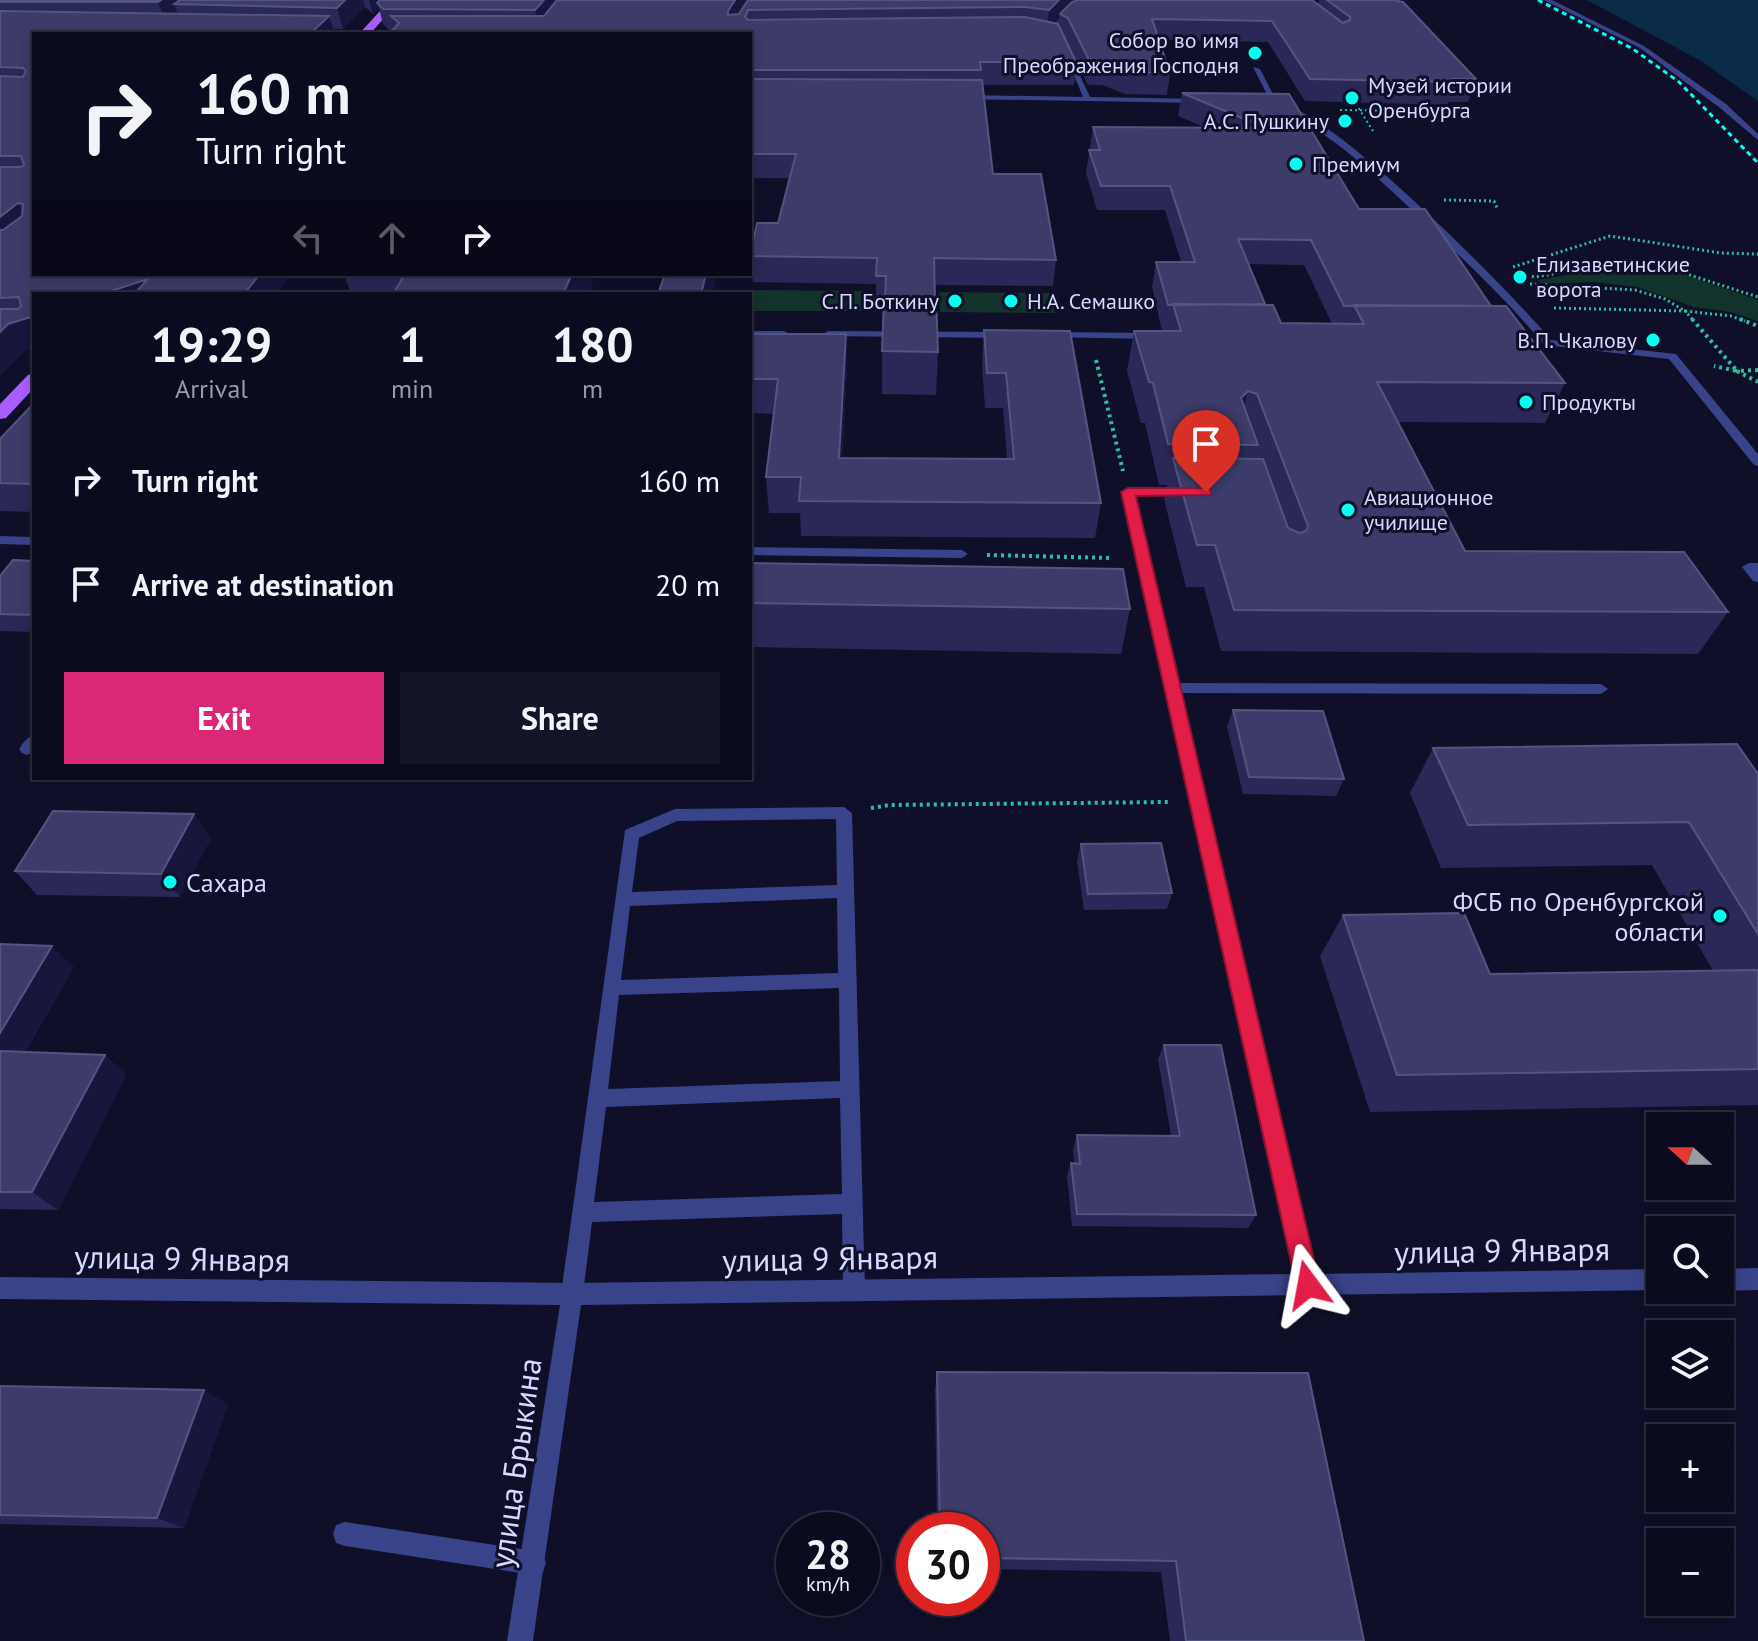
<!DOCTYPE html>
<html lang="en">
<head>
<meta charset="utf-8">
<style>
  :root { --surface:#0b0b1f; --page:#141428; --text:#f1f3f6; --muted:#9a9ba4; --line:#2b2b3d; --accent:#db2777 }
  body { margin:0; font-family:"PT Sans",sans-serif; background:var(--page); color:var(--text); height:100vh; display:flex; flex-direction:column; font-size:30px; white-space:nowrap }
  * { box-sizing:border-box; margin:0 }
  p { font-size:26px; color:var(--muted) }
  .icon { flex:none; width:44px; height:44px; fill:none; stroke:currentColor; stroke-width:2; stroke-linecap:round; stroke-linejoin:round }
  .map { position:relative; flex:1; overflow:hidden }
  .details { position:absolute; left:32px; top:292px; width:720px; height:488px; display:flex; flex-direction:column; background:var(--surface); border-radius:0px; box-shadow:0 4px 12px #0003,0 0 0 2px var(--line) }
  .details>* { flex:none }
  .hud { position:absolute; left:32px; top:32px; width:720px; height:244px; border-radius:0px; box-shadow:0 4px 12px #0003,0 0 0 2px var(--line); background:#0b0b1f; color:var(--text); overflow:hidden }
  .needle { width:52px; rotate:291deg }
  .tools { position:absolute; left:1646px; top:1112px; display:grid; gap:16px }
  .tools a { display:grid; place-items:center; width:88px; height:88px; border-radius:0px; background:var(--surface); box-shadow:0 4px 12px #0003,0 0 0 2px var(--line); font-size:40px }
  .speed { position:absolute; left:776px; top:1512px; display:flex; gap:16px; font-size:40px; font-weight:700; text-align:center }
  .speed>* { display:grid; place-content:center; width:104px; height:104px; border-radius:50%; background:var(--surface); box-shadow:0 4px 12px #0003,0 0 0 2px var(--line); line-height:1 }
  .speed small { font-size:20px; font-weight:400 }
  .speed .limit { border:12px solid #d22; background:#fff; color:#111 }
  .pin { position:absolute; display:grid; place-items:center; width:68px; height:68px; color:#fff; margin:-82px -34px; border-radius:50% 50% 50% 0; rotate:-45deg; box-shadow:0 0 8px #0007 }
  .pin .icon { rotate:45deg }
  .me { position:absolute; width:88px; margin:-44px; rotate:347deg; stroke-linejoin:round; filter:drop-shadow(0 0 6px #0008) }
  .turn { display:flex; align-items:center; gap:28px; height:168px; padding:0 32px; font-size:36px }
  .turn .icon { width:104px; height:104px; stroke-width:2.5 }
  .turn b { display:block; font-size:56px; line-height:68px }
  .lanes { display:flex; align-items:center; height:76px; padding:0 32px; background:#0003; justify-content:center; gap:40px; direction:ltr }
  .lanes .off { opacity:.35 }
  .eta { display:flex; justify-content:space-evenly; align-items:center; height:136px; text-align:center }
  .eta b { font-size:48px; font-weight:600; line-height:56px }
  .button { display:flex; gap:16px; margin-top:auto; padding:16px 32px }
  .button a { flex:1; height:92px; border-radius:0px; background:var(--accent); color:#fff; font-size:32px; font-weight:600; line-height:92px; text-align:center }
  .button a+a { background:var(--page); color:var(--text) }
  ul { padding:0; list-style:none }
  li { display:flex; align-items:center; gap:24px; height:104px; padding:0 32px }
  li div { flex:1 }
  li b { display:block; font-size:30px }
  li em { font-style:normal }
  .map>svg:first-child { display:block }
</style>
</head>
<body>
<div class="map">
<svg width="1758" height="1641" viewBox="0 0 1758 1641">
  <rect width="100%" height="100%" fill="#0f0f29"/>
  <!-- green -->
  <path fill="#12332c" d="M1620,265L1668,269L1758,300V321L1730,312L1694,307L1637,287L1594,282L1541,284L1538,280Z
    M748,290L865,291V311H750Z
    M939,292L1052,293L1055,313L940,312Z"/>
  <!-- water -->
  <path fill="#092b48" d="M1587,0H1758V101L1701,61Z"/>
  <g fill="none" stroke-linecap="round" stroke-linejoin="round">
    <!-- path-far2 -->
    <path stroke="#2cbe9d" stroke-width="2" stroke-dasharray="2 3" stroke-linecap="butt" d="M1356,104L1373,131
      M1340,110L1428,111"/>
    <!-- path-far1 -->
    <path stroke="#2cbe9d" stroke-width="3" stroke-dasharray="2 3" stroke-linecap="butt" d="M1444,200L1494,201L1497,208
      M1513,267L1610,236L1721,253L1758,254
      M1522,275L1535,277L1618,263L1656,264L1758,297
      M1530,284L1635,290L1665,299L1685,311L1731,316L1745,321
      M1554,308L1685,311L1694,321"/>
    <!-- path -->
    <path stroke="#2cbe9d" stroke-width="4" stroke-dasharray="3 4" stroke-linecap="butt" d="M1692,319L1737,371L1714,366
      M1740,319L1758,326
      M1096,360L1123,471
      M1758,370L1737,371L1758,382
      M987,555L1113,558
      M871,808L890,805L1168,802"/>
    <!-- lane -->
    <path fill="#394389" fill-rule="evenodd" d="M1253,67L1260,69L1279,106L1272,104Z
      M1187,488L1191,489V495L1128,496L1122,492L1128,488Z
      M1172,683L1601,684L1608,689L1601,694L1172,693L1165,688Z
      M34,735V751L27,755L22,753L19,749C23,743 27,737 34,735Z
      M844,807L852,813L865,1290L862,1298L854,1301L846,1298L843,1290L842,1214L592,1222L583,1294L580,1302L572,1305L564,1302L561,1294L625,830L675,809ZM836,819L837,885L632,892L639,838L677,821ZM837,898L838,973L621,980L630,906ZM839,988L840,1081L608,1089L619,995ZM840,1098L842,1194L594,1202L606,1107Z
      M345,1522L534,1551L543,1554L546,1563L543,1572L534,1575L345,1546L336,1543L333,1534L336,1525Z"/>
    <!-- street -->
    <path fill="#394389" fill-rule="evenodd" d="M1544,0H1552L1644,46L1726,104L1758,134V140L1720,108L1640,48Z
      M313,31H410L413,33L310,34Z
      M1064,51L1069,52L1090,97L1202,99L1206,101L1202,103L965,99L961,97L965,95L1083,97Z
      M1281,105C1330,108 1515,296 1551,340L1676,354L1758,454V466L1754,465L1669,359L1544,345C1512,305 1475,271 1438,235C1388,188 1343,140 1281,109Z
      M750,331H784L789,334L784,337H750Z
      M828,331L1004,332L1009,335L1004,338L824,336L823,334Z
      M1052,332L1152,333L1157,336L1152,339L1048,337V333Z
      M1128,488L1134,492L1316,1274L1660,1269L1662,1290L581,1305L533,1641H507L560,1305L0,1299V1277L572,1283L1295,1274L1122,492Z
      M0,536L34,537V545L0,544Z
      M750,547L962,550L968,554L962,558L750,555Z
      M1749,563H1758V582L1753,581L1742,567Z
      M1758,1268V1290L1720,1291L1718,1290L1720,1269Z"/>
    <!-- primary -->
    <path fill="#a85eff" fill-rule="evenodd" d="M390,0H400L370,34H359Z
      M34,373V388L6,418L0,419V404L28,375Z"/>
    <!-- rail -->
    <path stroke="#03ffee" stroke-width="3" stroke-dasharray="5 4" stroke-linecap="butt" d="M1538,0L1633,49L1679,82L1758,163"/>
  </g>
  <!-- wall -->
  <path fill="#292857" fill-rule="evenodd" d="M0,0H1312L1318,4L1319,0H1393L1476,79L1468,102H1448L1447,105L1305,101L1268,42L1159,40L1170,73L1167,95L1125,94L1102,85H1088L1065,39L1076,62L1074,85H983L993,174L1056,260L1053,286L935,285L938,352L936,395L882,394V351L884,302H876V284L753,282L750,256L778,223L790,178H750V34L389,30L383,24L379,8L373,14L365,7L343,29H333L335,34L34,274H292L276,294H34L24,351L0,376Z
    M1182,93L1289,94L1359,209L1491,306L1565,383L1545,423L1398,422L1465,551L1728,612L1698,654L1221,651L1204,587H1186L1164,499L1167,485H1159L1145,423H1141L1127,371L1134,331H1162L1152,287L1156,262H1181L1165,210H1097L1086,173L1093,127L1206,128L1178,116ZM1249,264L1304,265L1332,324L1281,323L1265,304Z
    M344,274H572L593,283L588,294H351Z
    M984,330L1101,503L1095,538L801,536L800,513H769L766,477L774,414L750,413V334L847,368L842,458L1007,459L1003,408H985L982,364Z
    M34,403V512L0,511V439Z
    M34,561V632L0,631V576Z
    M750,563L1130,609L1121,654L750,647Z
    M1233,710L1344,779L1336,796L1243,794L1227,727Z
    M1433,748L1758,774V1105L1370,1112L1320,956L1343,915L1490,974L1713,971L1652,865L1441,868L1410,793Z
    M211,838L180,897L37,895L15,871Z
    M1081,844L1172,893L1167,909L1084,910L1077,861Z
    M0,944L74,967L25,1052L105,1055L126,1075L58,1210L0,1209Z
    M1164,1045L1256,1215L1248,1228L1072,1226L1067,1176L1071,1163H1074L1073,1149L1077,1135L1171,1136L1158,1059Z
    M937,1372L1364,1641H1170L1161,1572L982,1569V1530H937L935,1390Z
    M0,1386L228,1404L184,1528L0,1524Z"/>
  <!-- shaded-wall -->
  <path fill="#17163d" d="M161,0H201L174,4L178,15L166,23L158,2Z
    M345,0H363L365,7L343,29L337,8Z
    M369,0H386L377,3L379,8L373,14Z
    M544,0H564L539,31L535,10Z
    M735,0H750L729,32L728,11Z
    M1059,0H1110L1060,14L1059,19L1047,31L1049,10Z
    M329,16L335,34H310Z
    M18,203L32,229L0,241V217Z
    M260,274H292L276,294H244Z
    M572,274H591L593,283L588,294H563Z
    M706,274H714L715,284L712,294H701Z
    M148,279L155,294H102Z
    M34,316V348L24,351L0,376V332L8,324Z
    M846,334L847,368L840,493L839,458Z
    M1248,391L1238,431L1241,398Z
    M194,814L211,838L180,897L161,874Z
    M52,946L74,967L14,1070L0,1058V1033Z
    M105,1055L126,1075L58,1210L32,1192Z
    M204,1390L228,1404L184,1528L157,1518Z"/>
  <!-- building -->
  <path fill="#3c3b69" stroke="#545480" stroke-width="2" d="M0,0H161L158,2H0Z
    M180,0H345L337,8L174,4Z
    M380,0H544L535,10L383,9L377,3Z
    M557,0H735L728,11V15L739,14L748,0H1059L1049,10L1025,7L748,10L745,17L748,20L1025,17L1058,24L1076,62H980L981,70H750V34H389L399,23L391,16H544Z
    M1078,0H1312L1343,23L1350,20V17L1327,0H1393L1403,2L1476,79H1452L1455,82L1310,79L1272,21L1152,19L1170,73L1128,72L1105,62H1090L1068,18L1060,14L1072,2Z
    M0,11L329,16L310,34H34V274H260L244,294H134L148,279L102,294H34V316L8,324L0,332V309H18L21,306L19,297L0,298V230H3L22,216L23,204L18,203L0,217V167H21L24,165L21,156H0V76L23,77L26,71L23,68L0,67Z
    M750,79L982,80L993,174H1041L1056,260L934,258L935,299H885L886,276H876L877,258L750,256L757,223H778L796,154H750Z
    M1182,93L1289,94L1359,209H1425L1491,306H1344L1311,240L1238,239L1265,304L1168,305L1156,262H1195L1170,186H1101L1089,150H1100L1093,127L1266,128Z
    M405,274H572L563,294H393Z
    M665,274H706L701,294H658Z
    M884,299H936L938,352L882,351Z
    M1173,304L1273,305L1281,323L1364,324L1354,305L1506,306L1565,383L1377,382L1465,551L1684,552L1728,612L1234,610L1215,545H1197L1173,458L1263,459L1288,528L1299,533L1306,531L1308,526L1257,394L1248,391L1241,398L1258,445L1168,444L1153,383L1149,382L1134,331H1181Z
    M984,330L1070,331L1101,503L799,501L801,477H766L778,379H750V334H846L839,458L1014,459L1006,373H987Z
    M34,403V484L0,483V439Z
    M13,560L34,561V615L0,614V576Z
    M750,563L1123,569L1130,609L750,603Z
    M1233,710L1323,711L1344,779L1249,777Z
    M1737,744L1758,774V934L1689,822L1468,825L1433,748Z
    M53,811L194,814L161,874L15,871Z
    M1161,843L1172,893L1088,894L1081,844Z
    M1464,913L1490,974L1758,970V1069L1397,1075L1343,915Z
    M0,944L52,946L0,1033Z
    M1164,1045H1221L1256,1215L1077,1214L1071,1163L1080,1164L1077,1135L1180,1136Z
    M0,1051L105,1055L32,1192H0Z
    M937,1372L1308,1373L1364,1641H1186L1176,1561L982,1558V1530H940Z
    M0,1386L204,1390L157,1518L0,1515Z"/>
  <!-- route -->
  <path fill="#e11d48" stroke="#92132f" stroke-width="2" d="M1206,488L1211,489V495L1136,496L1320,1285L1317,1293L1308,1297L1299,1293L1296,1285L1121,492L1128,488Z"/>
  <!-- markers -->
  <g fill="#03ffee" stroke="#0f0f29" stroke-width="3">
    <circle cx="1255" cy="53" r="8"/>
    <circle cx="1352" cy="98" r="8"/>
    <circle cx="1345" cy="121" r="8"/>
    <circle cx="1296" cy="164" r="8"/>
    <circle cx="1520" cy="277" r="8"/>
    <circle cx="955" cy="301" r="8"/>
    <circle cx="1011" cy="301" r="8"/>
    <circle cx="1653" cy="340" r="8"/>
    <circle cx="1526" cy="402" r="8"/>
    <circle cx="1348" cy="510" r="8"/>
    <circle cx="170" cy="882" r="8"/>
    <circle cx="1720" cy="916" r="8"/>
  </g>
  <g text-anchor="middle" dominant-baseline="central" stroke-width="6" stroke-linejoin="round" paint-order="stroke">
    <!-- far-poi labels -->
    <g font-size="22" fill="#d7d9ff" stroke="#0f0f29" text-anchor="start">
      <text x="1239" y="40" text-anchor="end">Собор во имя<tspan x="1239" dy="25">Преображения Господня</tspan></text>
      <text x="1368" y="85">Музей истории<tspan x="1368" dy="25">Оренбурга</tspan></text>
      <text x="1329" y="121" text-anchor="end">А.С. Пушкину</text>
      <text x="1312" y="164">Премиум</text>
      <text x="1536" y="264">Елизаветинские<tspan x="1536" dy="25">ворота</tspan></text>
      <text x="939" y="301" text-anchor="end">С.П. Боткину</text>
      <text x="1027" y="301">Н.А. Семашко</text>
      <text x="1637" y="340" text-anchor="end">В.П. Чкалову</text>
      <text x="1542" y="402">Продукты</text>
      <text x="1364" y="497">Авиационное<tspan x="1364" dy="25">училище</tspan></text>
    </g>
    <!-- poi labels -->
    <g font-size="26" fill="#d7d9ff" stroke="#0f0f29" text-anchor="start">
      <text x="186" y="882">Сахара</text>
      <text x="1704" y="901" text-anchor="end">ФСБ по Оренбургской<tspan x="1704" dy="30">области</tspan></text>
    </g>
    <!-- near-street labels -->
    <g font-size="32" fill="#d7d9ff" stroke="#0f0f29">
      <text transform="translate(1502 1250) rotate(-1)">улица 9 Января</text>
      <text transform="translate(182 1258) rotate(1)">улица 9 Января</text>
      <text transform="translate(830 1258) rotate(-1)">улица 9 Января</text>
      <text transform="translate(515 1463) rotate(-82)">улица Брыкина</text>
    </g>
  </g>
</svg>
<div class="tools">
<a><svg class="needle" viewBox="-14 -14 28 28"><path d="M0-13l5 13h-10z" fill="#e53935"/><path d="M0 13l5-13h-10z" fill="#9a9ba4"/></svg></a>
<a><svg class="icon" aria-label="search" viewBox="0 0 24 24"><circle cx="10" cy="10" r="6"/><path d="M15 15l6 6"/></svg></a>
<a><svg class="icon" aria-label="layers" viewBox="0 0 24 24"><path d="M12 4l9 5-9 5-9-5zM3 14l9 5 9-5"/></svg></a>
<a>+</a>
<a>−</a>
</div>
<div class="speed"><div>28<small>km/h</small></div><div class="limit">30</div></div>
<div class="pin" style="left:1206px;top:492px;background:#d93025"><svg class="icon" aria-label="arrive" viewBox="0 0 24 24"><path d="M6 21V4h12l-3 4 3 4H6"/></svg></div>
<svg class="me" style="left:1308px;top:1285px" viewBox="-20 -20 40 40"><path d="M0-17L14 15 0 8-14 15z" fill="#e11d48" stroke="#fff" stroke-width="4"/></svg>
<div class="hud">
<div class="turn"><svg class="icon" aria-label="right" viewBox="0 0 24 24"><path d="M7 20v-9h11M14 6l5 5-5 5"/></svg><div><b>160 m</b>Turn right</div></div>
<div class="lanes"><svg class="icon off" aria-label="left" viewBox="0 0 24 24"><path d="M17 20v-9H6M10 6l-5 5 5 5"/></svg><svg class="icon off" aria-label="ahead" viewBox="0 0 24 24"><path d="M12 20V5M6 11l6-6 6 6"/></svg><svg class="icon" aria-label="right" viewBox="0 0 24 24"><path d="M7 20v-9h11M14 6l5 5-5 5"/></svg></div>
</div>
<section class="details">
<div class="eta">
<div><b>19:29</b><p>Arrival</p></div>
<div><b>1</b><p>min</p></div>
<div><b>180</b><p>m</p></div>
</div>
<ul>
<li><svg class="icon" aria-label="right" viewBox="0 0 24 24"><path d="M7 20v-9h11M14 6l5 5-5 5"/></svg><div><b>Turn right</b></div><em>160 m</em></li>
<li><svg class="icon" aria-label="arrive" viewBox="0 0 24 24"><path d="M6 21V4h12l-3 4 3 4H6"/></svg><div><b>Arrive at destination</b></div><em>20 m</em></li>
</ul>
<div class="button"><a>Exit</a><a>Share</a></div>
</section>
</div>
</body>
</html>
